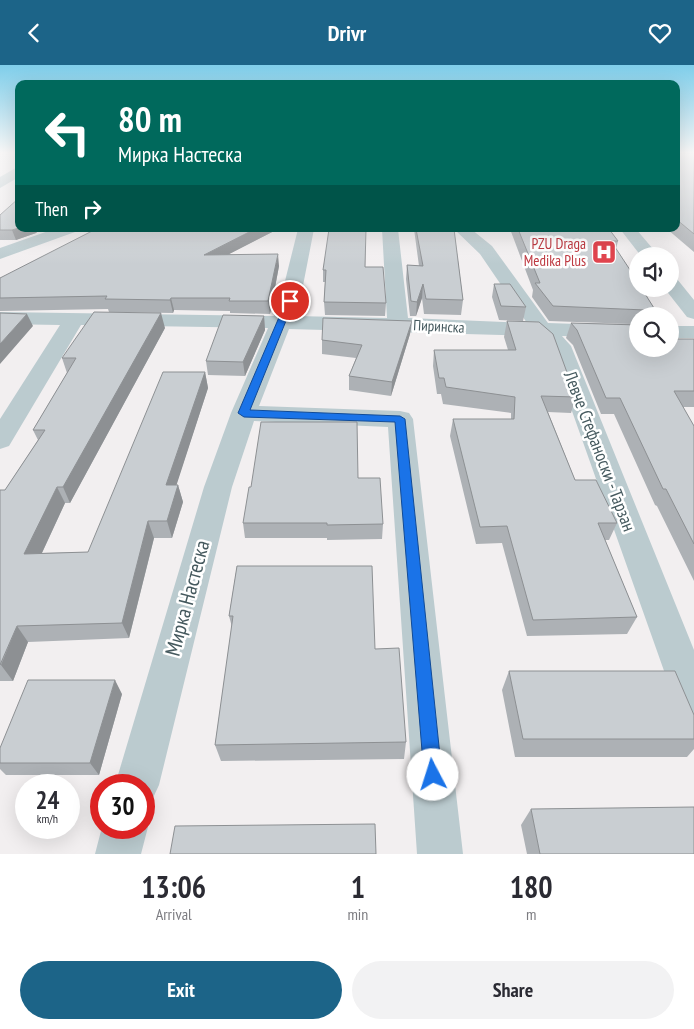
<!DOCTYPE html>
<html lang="en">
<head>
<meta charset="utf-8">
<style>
  :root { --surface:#fff; --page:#f2f2f3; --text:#2b2b33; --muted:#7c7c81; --accent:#1c6488 }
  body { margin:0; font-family:"PT Sans Narrow",sans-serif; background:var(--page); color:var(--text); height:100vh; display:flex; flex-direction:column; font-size:19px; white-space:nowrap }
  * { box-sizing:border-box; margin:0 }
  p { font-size:16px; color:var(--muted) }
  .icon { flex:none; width:28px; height:28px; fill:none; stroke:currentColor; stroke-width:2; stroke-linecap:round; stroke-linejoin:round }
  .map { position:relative; height:789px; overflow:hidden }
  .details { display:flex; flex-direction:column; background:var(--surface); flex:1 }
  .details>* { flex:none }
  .top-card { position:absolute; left:15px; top:15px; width:665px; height:152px; border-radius:10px; box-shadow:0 5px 20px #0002; background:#00695c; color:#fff; overflow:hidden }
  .fabs { position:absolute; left:629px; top:182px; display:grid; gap:10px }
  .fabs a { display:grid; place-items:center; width:50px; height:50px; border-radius:50%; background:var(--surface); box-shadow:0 5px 20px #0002; font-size:25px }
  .speed { position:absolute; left:15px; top:709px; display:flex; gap:10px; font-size:25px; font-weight:700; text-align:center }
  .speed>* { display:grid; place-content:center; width:65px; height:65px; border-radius:50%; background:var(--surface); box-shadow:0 5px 20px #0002; line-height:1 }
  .speed small { font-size:12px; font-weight:400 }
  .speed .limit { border:8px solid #d22; background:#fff; color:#111 }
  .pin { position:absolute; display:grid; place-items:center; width:42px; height:42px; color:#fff; margin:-21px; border:2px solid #fff; border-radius:50%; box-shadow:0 1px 5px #0007 }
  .me { position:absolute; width:55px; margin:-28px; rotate:355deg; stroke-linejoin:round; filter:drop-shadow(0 0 4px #0008) }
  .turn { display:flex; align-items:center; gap:18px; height:105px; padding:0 20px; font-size:22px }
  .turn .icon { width:65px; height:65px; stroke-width:2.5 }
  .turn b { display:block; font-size:35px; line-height:42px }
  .then { display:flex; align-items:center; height:48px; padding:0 20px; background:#0003; gap:10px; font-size:19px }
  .eta { display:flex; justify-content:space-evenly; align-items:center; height:85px; text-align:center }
  .eta b { font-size:30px; font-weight:700; line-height:35px }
  .primary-button { display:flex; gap:10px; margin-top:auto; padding:10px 20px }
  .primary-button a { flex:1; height:58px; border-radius:30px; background:var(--accent); color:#fff; font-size:20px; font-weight:700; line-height:58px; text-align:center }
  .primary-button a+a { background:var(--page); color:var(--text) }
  header { display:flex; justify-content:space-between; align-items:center; height:65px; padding:0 20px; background:var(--accent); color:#fff; font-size:22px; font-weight:700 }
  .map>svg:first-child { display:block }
</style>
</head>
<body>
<header><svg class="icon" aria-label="back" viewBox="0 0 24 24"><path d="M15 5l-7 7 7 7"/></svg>Drivr<svg class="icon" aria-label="heart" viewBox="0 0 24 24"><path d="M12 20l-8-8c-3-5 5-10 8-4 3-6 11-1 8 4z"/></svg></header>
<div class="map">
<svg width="694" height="789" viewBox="0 0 694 789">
  <rect width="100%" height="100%" fill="#f2eff0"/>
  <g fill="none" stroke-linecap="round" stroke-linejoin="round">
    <!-- minor -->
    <path fill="#bbcbcf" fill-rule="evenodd" d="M19,101V112L0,123V112Z
      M54,164H77L75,167L0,194V183Z
      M298,164H314L300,236L294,251L387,253L382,164H398L408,253L527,258L480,189L454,164H471L492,181L548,258L638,261V273L562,271L571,281L694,585V653L680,647L674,634L550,284L536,271L289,264L259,341L400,346L409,348L413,354L463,789H417L388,362L254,356L232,422L159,720L152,735L144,739V720H115L204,422L231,348L268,263L81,260L9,381L0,384V354L60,260L0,259V247L274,251L280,236Z
      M620,164H636L659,191H641Z
      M670,212L677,214L694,235V254L687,252L665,224H670Z
      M670,261H694V273H670Z
      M144,752L148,762L141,789H95L102,762H144Z"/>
  </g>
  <!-- wall -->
  <path fill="#adb1b5" d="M676,88H694V187L667,164H676Z
    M0,150L19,164H40L36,168L16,175H0Z
    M278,164L229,189L279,201L270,249L230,248V246L174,245L173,248L109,247L108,244L0,246V213Z
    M414,164H454L463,235L461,250L424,249L422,233L416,251H410L406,214L407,200L419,201Z
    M510,164H609L618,176L616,184L659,251H638V284L673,274H694V342H683L694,361V516L657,441L655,440L614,349H601L573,280L566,273L571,258L632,259L549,256L532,232L533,225Z
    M365,202L386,238L385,251L325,250L324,237L325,217H323V205Z
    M494,219L526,242L523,256L499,255L492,232Z
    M264,251L265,265L245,311L208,310L206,296Z
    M412,256L410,269L391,331L349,325V311L356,293L322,289V275Z
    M507,256L576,332L571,348L548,347L575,415L617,458L609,475H605L637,552L627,569L527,571L502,478L476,479L450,371L453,354H511V348L443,339L441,329H437L433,301L434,285H508L504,272Z
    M165,263L70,438H65L42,488L88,487L205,307L208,323L176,420H178L183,437L172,473H154L129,573L28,577L13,616H0V425H5L38,375L33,365L67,308L62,293Z
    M358,413L383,459L382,474L327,475V473H245L243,458Z
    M237,501L375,584L406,677L404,694L221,696L215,680L232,562L229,551Z
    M509,606L694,650V684L687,692H515L502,625Z
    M122,629L99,710H6L0,704V683Z
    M531,744L694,789H527L521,760Z"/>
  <!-- shaded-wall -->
  <path fill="#8d9093" d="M19,163V164H40L36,168L16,175L12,165Z
    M255,164H278L206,201L204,190Z
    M278,189L279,201L270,249L268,236Z
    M423,219L422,233L416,251L417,237Z
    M171,233L174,245L173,248L170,235Z
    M161,248L165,263L70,438L63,422Z
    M27,249L33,261L0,299V279Z
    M264,251L265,265L245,311L243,297Z
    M412,256L410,269L391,331L392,317Z
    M205,307L208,323L171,437L166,420Z
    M178,420L183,437L172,473L167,456Z
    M57,422L65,438L34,505L24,489Z
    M148,456L154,473L129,573L122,558Z
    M17,561L28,577L13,616L1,600Z
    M115,615L122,629L99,710L90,698Z"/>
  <!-- building -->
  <path fill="#c9ced2" stroke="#8d9093" d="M676,88H694V169L676,154Z
    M19,133V163L12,165H0V150Z
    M96,164H255L204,190L278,189L268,236H229L230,233H171L170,235L105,234L107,231L0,233V213Z
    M329,164H366L365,202H383L386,238L324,237L326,205H323Z
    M416,164H454L463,235L426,234L423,219L417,237L411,236L407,200L423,201Z
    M518,164H609L618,176H611L638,217V224H642L659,251H644L645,245L553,241L535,218H540Z
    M494,219H510L526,242L501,241Z
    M94,247L161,248L63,422H57L24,489L88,487L163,307H205L166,420H178L167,456H148L122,558L17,561L0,600V425H5L45,365H33L76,293H62Z
    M0,248L27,249L0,279Z
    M223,250L264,251L243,297L206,296Z
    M323,253L412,256L392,317L349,311L362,280L322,275Z
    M507,256L539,257L553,269L576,332L541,331L575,415H596L617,458H598L637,552L533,555L507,461L480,462L453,354H514L515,332L446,322L444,313H439L434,285H516Z
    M571,258L638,260V284H670V269L673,274H694V326H674L694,361V479L666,424H663L620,333H606L577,265Z
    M261,357H357L358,413H380L383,459L327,460V458H243L249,422H251Z
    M237,501H372L375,584L399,583L406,677L215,680L233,551H229Z
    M509,606H675L694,650V674H523Z
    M28,615H115L90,698H0V683Z
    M694,742V789H540L531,744Z
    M375,759L376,789H170L175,761Z"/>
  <!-- sky -->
  <linearGradient id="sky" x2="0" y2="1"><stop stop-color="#7fceea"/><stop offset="0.44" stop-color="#f9f8f8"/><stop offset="1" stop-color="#f9f8f8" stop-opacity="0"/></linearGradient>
  <rect width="694" height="199" fill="url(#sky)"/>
  <!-- route -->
  <path fill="#1a73e8" stroke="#114b97" d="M290,233L294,236L250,345L400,351L405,354L442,710L439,716L433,719L427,716L424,710L395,357L244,352L238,348L286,236Z"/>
  <!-- icons -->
  <defs>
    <symbol id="hospital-square" viewBox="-11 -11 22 22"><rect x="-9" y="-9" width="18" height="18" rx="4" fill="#e0444e" stroke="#fff"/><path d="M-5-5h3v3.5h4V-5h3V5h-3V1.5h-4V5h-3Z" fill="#fff"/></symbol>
  </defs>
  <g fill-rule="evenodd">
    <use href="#hospital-square" x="590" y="173" width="28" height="28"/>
  </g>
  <g text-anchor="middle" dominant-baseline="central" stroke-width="5" stroke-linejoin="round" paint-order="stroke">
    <!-- far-health labels -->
    <g font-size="15" fill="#be3a42" stroke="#fff" text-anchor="end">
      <text x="586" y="178">PZU Draga<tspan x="586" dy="17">Medika Plus</tspan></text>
    </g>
    <!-- far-street labels -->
    <g font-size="15" fill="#45595e" stroke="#fff">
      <text transform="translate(439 261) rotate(3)">Пиринска</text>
    </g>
    <!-- street labels -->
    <g font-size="18" fill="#45595e" stroke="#fff">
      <text transform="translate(600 386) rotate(69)">Левче Стефаноски - Тарзан</text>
    </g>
    <!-- near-street labels -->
    <g font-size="21" fill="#45595e" stroke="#fff">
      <text transform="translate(187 533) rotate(-75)">Мирка Настеска</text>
    </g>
  </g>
</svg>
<div class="fabs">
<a><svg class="icon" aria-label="sound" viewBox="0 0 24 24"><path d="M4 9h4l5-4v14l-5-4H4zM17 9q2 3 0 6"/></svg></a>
<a><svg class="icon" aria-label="search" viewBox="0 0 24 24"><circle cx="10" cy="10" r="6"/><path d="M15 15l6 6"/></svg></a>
</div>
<div class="speed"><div>24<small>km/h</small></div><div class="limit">30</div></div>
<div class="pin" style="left:290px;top:236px;background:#d93025"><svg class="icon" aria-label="arrive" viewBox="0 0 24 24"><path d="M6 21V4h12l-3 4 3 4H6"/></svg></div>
<svg class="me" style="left:433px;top:710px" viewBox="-20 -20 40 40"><circle r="19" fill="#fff"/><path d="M0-13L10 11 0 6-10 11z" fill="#1a73e8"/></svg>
<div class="top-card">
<div class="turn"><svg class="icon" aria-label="left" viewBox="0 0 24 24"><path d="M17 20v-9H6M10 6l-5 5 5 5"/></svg><div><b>80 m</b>Мирка Настеска</div></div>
<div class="then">Then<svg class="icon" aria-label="right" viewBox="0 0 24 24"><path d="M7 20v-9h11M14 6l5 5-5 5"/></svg></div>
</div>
</div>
<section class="details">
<div class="eta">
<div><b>13:06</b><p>Arrival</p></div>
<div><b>1</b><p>min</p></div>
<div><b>180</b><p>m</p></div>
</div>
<div class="primary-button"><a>Exit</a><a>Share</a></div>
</section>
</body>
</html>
